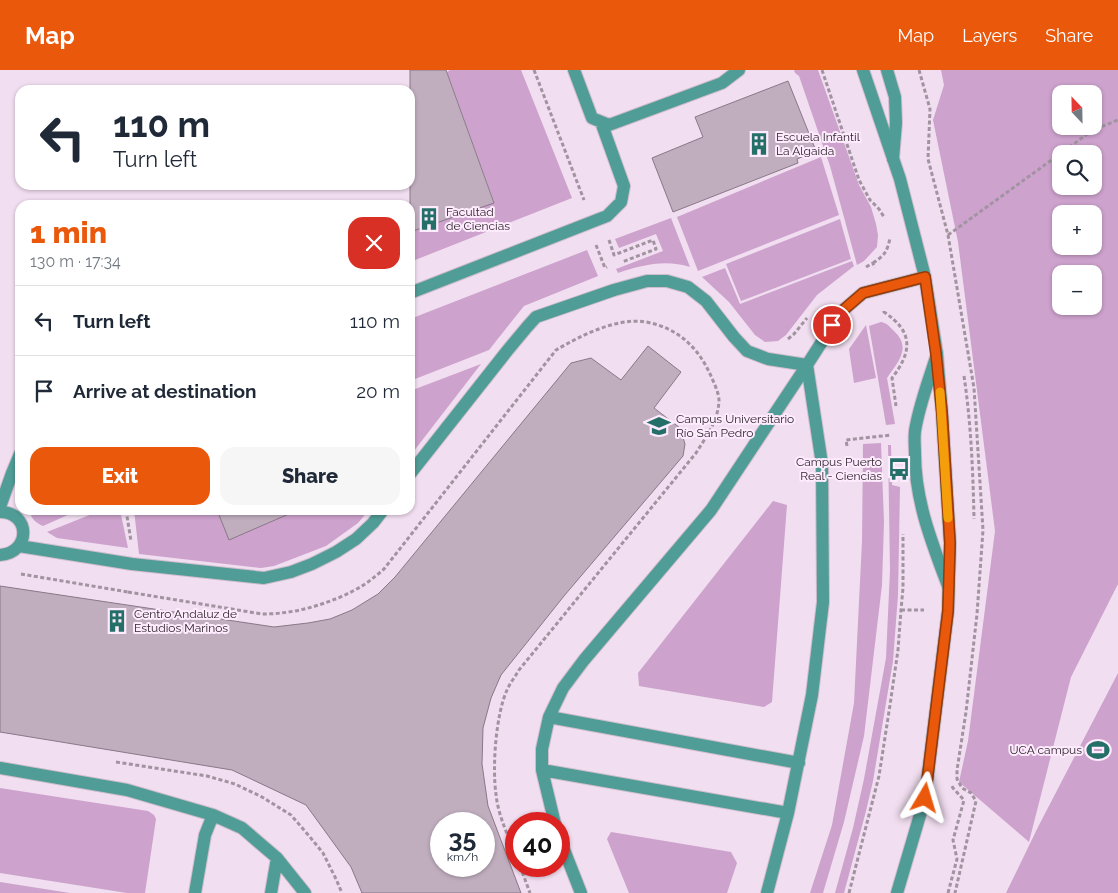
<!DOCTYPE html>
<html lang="en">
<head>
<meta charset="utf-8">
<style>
  :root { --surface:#fff; --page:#f6f6f7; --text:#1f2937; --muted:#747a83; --line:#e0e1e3; --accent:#ea580c }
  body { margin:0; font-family:Raleway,sans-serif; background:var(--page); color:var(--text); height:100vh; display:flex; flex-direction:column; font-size:19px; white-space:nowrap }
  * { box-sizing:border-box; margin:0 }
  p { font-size:16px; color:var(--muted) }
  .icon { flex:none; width:28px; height:28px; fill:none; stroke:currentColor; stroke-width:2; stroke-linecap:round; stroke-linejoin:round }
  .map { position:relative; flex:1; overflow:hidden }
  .details { position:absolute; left:15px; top:130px; width:400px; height:315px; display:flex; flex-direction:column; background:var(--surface); border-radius:15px; box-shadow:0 1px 4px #0004 }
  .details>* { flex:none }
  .top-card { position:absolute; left:15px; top:15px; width:400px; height:105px; border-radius:15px; box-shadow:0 1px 4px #0004; background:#fff; color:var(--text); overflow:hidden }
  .needle { width:32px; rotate:338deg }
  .tools { position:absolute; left:1052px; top:15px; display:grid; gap:10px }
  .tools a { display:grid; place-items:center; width:50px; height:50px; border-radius:10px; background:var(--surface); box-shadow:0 1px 4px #0004; font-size:25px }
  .speed { position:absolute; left:430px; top:742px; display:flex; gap:10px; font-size:25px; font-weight:700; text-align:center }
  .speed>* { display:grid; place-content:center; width:65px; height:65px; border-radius:50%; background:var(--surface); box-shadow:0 1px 4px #0004; line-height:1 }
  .speed small { font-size:12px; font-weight:400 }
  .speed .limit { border:8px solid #d22; background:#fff; color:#111 }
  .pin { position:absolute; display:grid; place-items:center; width:42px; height:42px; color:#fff; margin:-21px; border:2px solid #fff; border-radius:50%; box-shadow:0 1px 5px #0007 }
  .me { position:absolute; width:55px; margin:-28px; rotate:7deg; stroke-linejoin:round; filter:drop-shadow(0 0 4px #0008) }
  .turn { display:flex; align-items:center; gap:18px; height:105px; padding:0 15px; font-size:22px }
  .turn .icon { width:65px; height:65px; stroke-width:2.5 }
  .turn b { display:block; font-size:35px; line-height:42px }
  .round { display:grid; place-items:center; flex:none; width:52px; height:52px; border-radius:15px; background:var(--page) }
  .head { display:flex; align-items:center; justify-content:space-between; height:85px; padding:0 15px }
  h1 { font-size:30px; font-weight:800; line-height:38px; color:var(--accent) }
  .button { display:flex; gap:10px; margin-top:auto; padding:10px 15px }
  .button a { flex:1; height:58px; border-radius:15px; background:var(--accent); color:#fff; font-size:20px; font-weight:800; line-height:58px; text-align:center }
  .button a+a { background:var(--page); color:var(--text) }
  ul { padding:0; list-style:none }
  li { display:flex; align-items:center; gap:15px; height:70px; padding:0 15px; border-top:1px solid var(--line) }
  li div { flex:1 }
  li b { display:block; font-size:19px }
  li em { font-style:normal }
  header { display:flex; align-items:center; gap:30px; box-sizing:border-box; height:70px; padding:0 25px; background:var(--accent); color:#fff }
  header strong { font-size:24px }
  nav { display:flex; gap:28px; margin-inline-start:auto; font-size:18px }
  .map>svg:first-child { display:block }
</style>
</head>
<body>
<header>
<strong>Map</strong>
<nav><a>Map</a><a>Layers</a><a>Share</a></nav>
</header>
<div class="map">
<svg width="1118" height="823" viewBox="0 0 1118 823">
  <rect width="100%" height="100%" fill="#f1def0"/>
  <!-- green -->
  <path fill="#cda2cd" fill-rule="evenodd" d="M450,0H521L572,128L410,192V162L494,132L447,2Z
    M794,0H818L859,115L871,137L876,154L878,165L877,177L864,191L857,195L830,96L799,6L795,3Z
    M941,0H1118V514L1071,607L1029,772L959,712L968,671L995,461L958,172L933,50L944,15ZM1061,24H1094V56H1061ZM1061,84H1094V116H1061ZM1061,144H1094V176H1061ZM1061,204H1094V236H1061Z
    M821,87L839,145L698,201L677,147Z
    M671,148L690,197C666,189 641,195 618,203L616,199L663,181L656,164L619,178L615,169Z
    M840,149L851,189L741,231L726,194Z
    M587,180L598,206L524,236L489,280L410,311V249Z
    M852,191L854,196L817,225L786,265L778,271L765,272L755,265L729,232L702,207L725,198L740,234Z
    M881,252C887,253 889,256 894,261C912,278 898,292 887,308L895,354L886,355L869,256Z
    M866,255L876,308L854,313L849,279Z
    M481,294L410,386V321Z
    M881,373L884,452L882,515L864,666L844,752L823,823H810L832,755L854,633L862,471L863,374Z
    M888,375H891L892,415L900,417L898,525L893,591L873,711L866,741L844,823H835L853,758L864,709L886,588L890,500Z
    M773,431L787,435L772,632L764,637L639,616L638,603Z
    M30,440H79L43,456C36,453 30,448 30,440Z
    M102,440H120L128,478L57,468L47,462Z
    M134,440H369L358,453L326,476L274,496L261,498L139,484Z
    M1118,603V823H1006L1038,757Z
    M0,718L148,741L154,745L156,749L145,823H127L0,803Z
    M611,762L731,782L737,793L727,823H629L607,769Z
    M0,812L70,823H0Z"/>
  <!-- building -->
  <path fill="#c0aebf" stroke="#897888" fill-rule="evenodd" d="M410,0H446L494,133L410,162Z
    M788,11L816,81L797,89L798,93L673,142L652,88L703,67L695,47Z
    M648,276L681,302L654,338L680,358L685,374L683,386L564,526L501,605L491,628L483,658L482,694L488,736L521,823H362L351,797L306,735L232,700L0,662V516L274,557L308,553L330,549L352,540L378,524L395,507L571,293L591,288L621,310ZM441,754H484V796H441Z
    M217,440H298L229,470Z"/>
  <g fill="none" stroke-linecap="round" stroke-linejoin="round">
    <defs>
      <path id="service" d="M574,0L592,48L609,55L722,13L739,0
        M887,0L895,27L896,53L893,89
        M410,223L607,146L621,132L624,116L601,52
        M937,284C929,310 919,335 915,361C914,369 915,377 915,384C915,431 932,473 948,516
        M410,404L507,281L527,257L536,247L614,220L647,211H667L688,217L706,231L734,267L747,281L768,289L807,295
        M0,437L12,403L20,384
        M0,442C31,442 31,483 0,485
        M19,476L132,494L264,508L291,502L312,494L336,482L356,469L373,453L383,440
        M549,647L799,693
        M0,698L127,720L213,745L242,758L277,788L305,823
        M542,700L788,743
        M555,754L542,700V679L549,647L563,618L584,590L711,440L807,295L841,242L863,223L925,207
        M559,767L581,823
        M195,823L205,765L213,745
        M271,823L277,788
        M767,823L788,743L812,625L823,532L822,394L807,295"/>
      <path id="tertiary" d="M863,0L900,109L925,207L937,284L942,343L950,473L948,541L925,728L897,823"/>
    </defs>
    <!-- service casing -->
    <use href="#service" stroke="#cebdcd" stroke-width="14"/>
    <!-- tertiary casing -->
    <use href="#tertiary" stroke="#cebdcd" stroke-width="14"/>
    <!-- path -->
    <path stroke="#a193a0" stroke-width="3" stroke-dasharray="4 2.5" stroke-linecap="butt" d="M534,0L584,130
      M822,0L859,110L870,130L879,139L884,147
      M919,0L930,39L928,89L948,165L974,318L983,460L977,544L966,642L957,700V709L962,718L971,723L976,731L955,823
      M948,165L1093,60L1118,50
      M609,170L614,185L653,170L656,179L622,192
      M596,175L605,198L607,197
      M873,193C885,185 887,182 890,168
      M866,197L873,193L874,198
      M884,241V242C914,262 912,282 892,308L896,336
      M788,269L794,264L807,248
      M964,306C971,353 973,401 974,449
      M847,376L846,370L891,365
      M126,440L131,471
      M21,504L128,522
      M128,522L262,544C291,544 318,537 345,525C351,522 357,519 362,516C370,511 377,505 384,499L556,280C580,266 617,247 646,252C678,258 698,277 711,306C714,313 719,323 719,331C718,351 706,367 696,383L519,600C515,607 510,613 507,620C496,644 492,697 496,724C498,746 509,767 516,787
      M901,540H924
      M116,692L207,706L235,714L262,727L291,745L310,767L323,783L336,809L342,823
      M520,796L530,823
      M849,823L879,706L890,635L898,580L901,540L903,518V464
      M948,823L957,789L953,770L964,730L953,718L951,714"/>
    <!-- service -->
    <use href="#service" stroke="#509c96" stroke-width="12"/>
    <!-- tertiary -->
    <use href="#tertiary" stroke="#509c96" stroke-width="12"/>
  </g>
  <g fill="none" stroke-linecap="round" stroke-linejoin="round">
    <defs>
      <path id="route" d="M832,255L841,242L863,223L925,207L936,284L942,343L950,473L948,541L925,728"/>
    </defs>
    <!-- route casing -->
    <use href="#route" stroke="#983908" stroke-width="12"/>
    <!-- route -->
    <use href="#route" stroke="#ea580c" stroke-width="9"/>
    <!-- slow -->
    <path stroke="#f59e0b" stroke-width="9" d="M940,322L948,448"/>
  </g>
  <!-- icons -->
  <defs>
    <symbol id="building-bare" viewBox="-9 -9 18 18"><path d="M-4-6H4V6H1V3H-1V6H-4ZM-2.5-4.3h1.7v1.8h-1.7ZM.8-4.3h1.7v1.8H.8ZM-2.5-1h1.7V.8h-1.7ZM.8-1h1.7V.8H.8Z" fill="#256f69" stroke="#feebfd" stroke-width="2.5" paint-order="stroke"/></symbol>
    <symbol id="university-bare" viewBox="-9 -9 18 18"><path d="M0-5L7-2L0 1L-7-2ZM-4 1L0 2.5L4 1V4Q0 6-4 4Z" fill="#256f69" stroke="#feebfd" stroke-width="2.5" paint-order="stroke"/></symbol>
    <symbol id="bus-bare" viewBox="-9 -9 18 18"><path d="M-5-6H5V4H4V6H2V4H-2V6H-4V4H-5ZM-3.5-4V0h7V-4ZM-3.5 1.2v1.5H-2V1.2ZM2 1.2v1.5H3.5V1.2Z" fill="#256f69" stroke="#feebfd" stroke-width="2.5" paint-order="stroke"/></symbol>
    <symbol id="stadium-bare" viewBox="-9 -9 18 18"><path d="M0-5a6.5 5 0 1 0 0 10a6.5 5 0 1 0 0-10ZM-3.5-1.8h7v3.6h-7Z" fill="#256f69" stroke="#feebfd" stroke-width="2.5" paint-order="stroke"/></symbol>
  </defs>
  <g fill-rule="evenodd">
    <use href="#building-bare" x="743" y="58" width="32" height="32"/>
    <use href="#building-bare" x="413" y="133" width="32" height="32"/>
    <use href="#university-bare" x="643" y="340" width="32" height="32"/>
    <use href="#bus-bare" x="883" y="383" width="32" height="32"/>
    <use href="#building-bare" x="101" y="535" width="32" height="32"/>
    <use href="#stadium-bare" x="1082" y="664" width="32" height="32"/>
  </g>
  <g text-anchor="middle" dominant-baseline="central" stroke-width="4" stroke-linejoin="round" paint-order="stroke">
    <!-- poi labels -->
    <g font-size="12" fill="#2d262c" stroke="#feebfd" text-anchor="start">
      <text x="776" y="67">Escuela Infantil<tspan x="776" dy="14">La Algaida</tspan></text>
      <text x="446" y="142">Facultad<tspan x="446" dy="14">de Ciencias</tspan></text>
      <text x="676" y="349">Campus Universitario<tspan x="676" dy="14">Río San Pedro</tspan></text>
      <text x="882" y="392" text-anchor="end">Campus Puerto<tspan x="882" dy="14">Real - Ciencias</tspan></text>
      <text x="134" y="544">Centro Andaluz de<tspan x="134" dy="14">Estudios Marinos</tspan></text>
      <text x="1082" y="680" text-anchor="end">UCA campus</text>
    </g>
  </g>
</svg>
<div class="tools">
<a><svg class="needle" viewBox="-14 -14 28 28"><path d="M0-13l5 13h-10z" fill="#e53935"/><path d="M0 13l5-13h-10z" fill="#747a83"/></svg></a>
<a><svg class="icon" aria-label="search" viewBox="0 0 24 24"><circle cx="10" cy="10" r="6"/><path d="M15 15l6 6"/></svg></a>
<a>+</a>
<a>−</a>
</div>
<div class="speed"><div>35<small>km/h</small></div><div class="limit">40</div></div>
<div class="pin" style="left:832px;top:255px;background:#d93025"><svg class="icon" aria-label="arrive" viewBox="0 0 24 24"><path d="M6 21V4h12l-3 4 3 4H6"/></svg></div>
<svg class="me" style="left:925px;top:728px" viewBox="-20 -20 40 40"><path d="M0-17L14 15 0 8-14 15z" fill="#ea580c" stroke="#fff" stroke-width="4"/></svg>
<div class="top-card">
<div class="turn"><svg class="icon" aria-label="left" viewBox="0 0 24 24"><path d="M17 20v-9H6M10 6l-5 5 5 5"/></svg><div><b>110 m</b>Turn left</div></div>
</div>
<section class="details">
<div class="head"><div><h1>1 min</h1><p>130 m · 17:34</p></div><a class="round" style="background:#d93025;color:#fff"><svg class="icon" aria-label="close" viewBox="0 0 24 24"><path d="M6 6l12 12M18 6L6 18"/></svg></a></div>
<ul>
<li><svg class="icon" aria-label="left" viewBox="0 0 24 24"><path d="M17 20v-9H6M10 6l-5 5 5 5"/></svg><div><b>Turn left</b></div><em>110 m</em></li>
<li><svg class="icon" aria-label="arrive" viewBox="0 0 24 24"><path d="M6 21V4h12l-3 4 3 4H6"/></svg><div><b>Arrive at destination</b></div><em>20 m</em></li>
</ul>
<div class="button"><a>Exit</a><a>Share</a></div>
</section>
</div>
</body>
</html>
